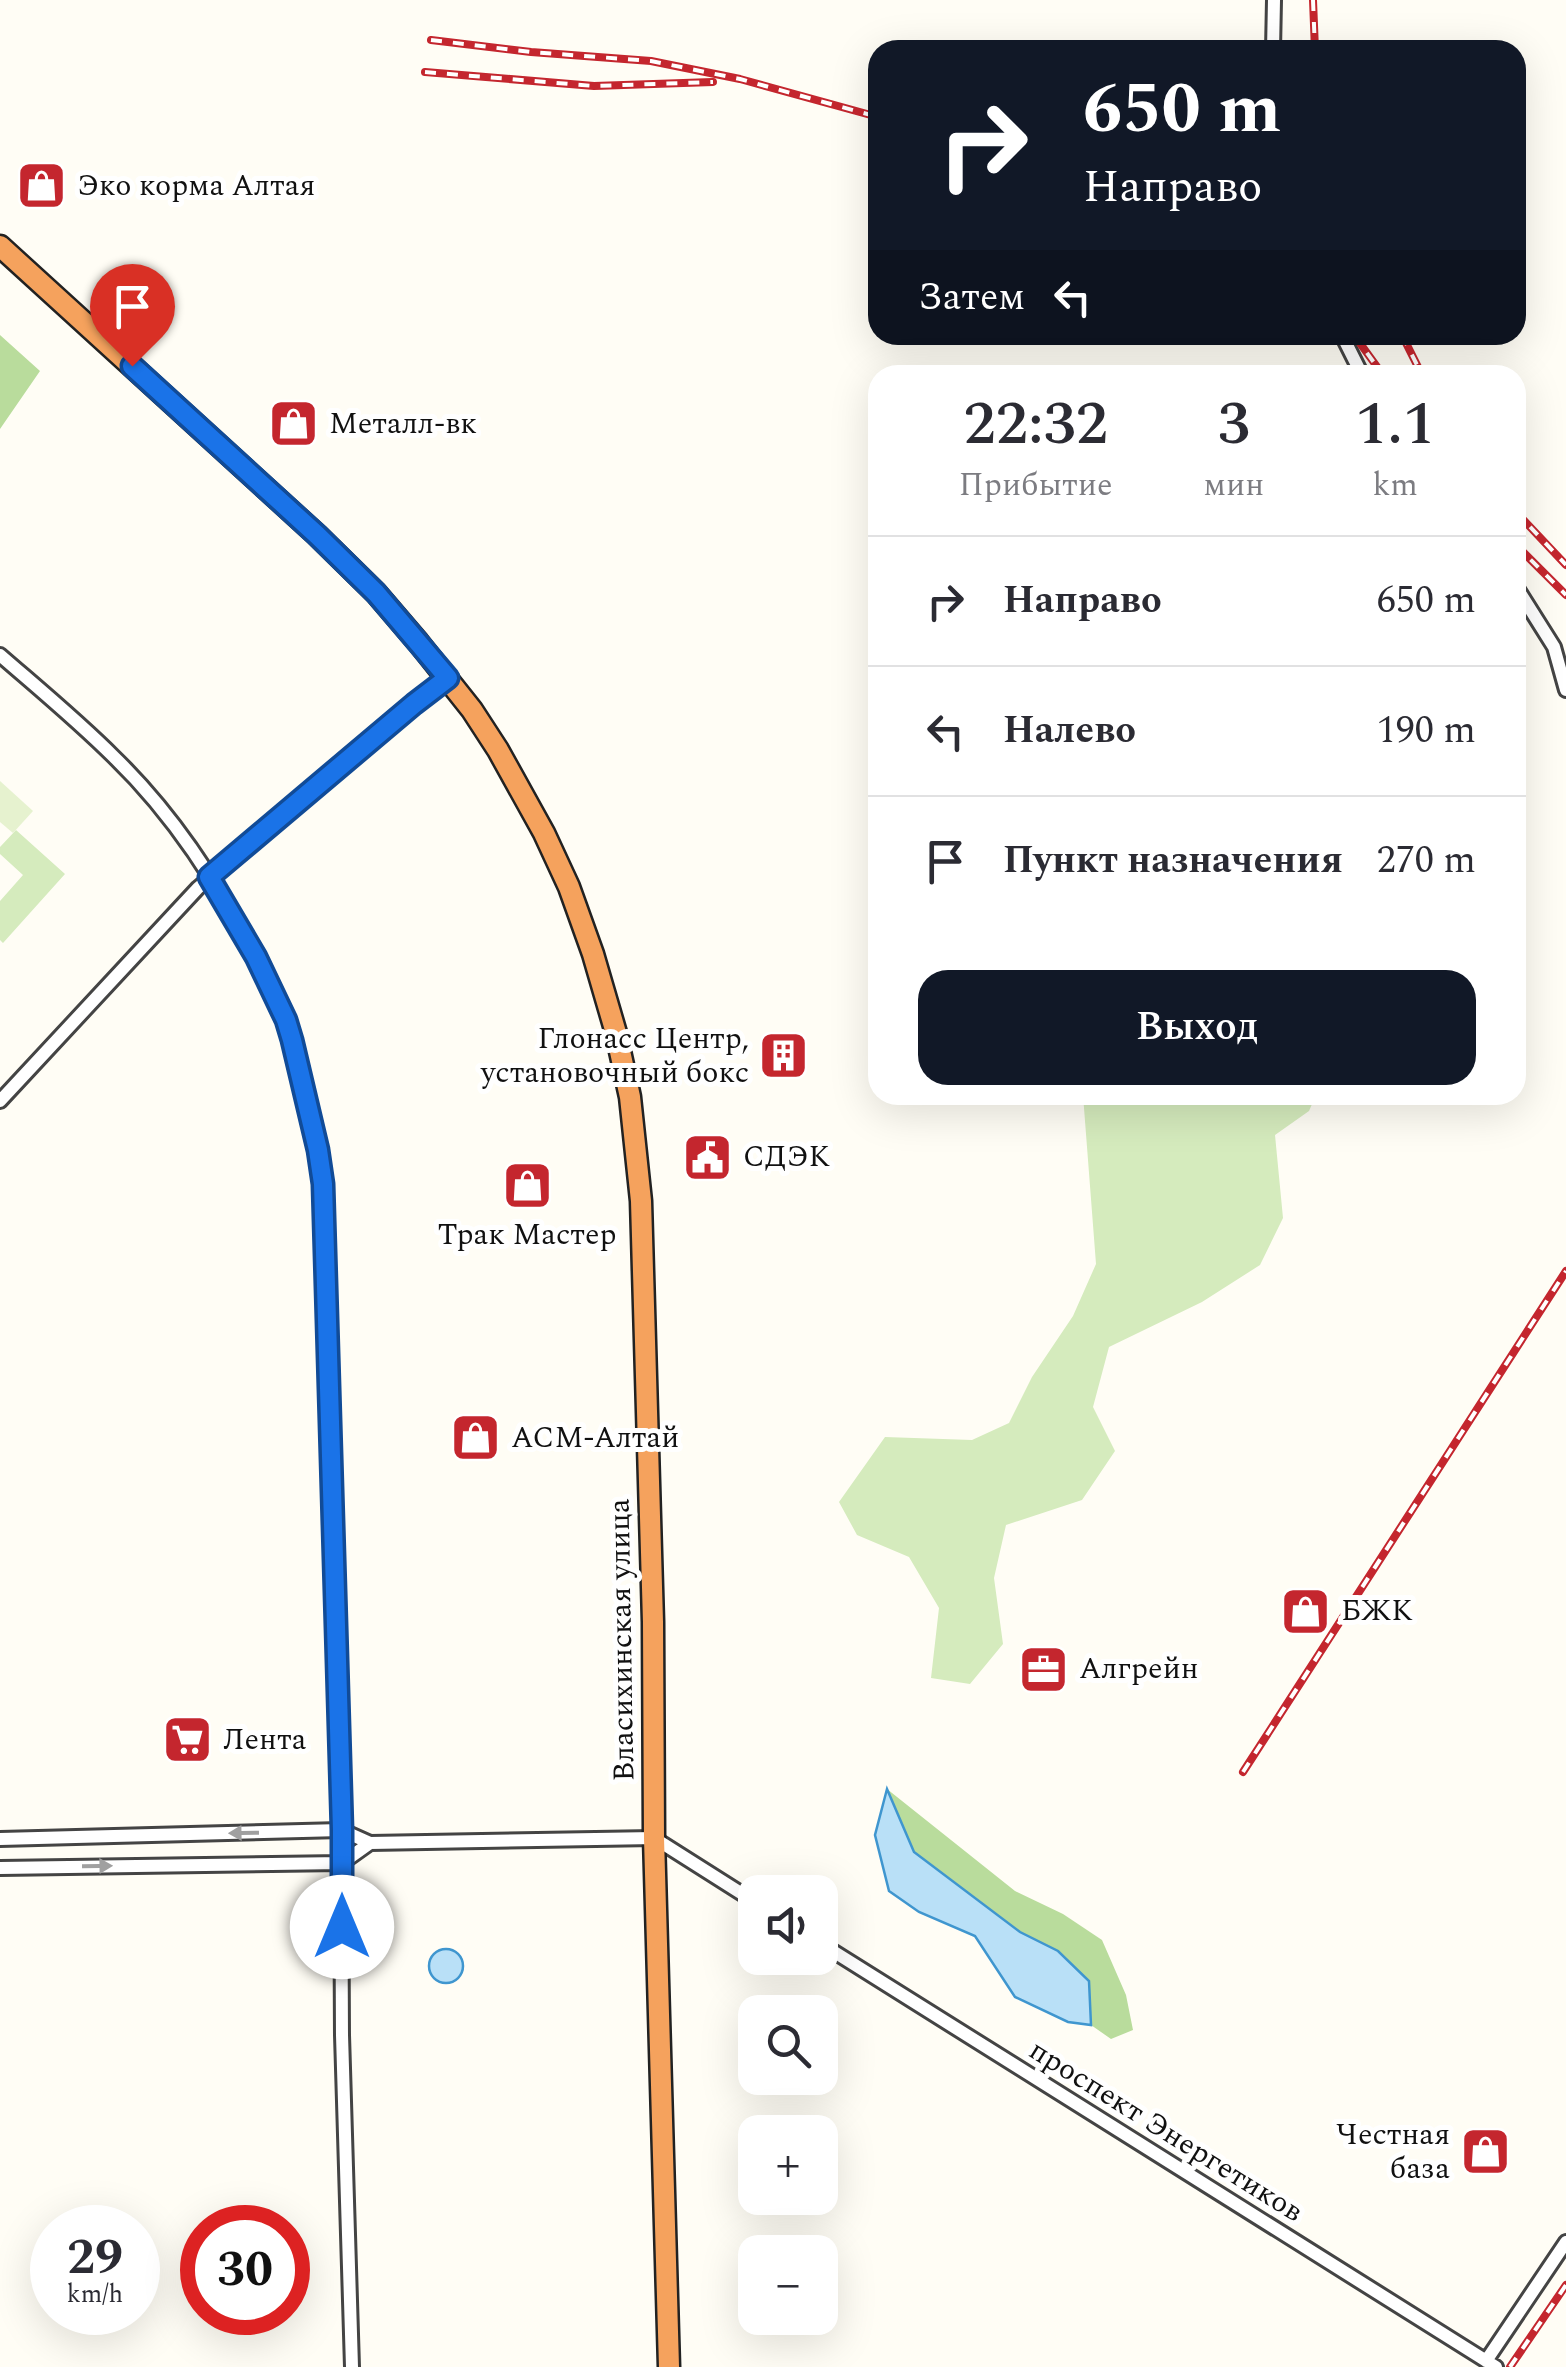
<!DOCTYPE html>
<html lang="ru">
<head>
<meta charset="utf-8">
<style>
  :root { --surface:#fff; --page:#f2f2f3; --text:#2b2b33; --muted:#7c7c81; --line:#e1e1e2; --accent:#111827 }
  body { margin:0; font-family:Spectral,serif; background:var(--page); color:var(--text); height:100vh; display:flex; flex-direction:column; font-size:38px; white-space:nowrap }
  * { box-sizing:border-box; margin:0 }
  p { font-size:32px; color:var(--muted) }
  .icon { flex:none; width:55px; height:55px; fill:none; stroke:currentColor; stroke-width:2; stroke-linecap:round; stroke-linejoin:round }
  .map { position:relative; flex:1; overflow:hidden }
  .drawer { position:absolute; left:868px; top:365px; width:658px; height:740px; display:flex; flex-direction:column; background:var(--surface); border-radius:30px; box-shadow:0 10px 40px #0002 }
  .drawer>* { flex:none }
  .top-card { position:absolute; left:868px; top:40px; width:658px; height:305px; border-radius:30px; box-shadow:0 10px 40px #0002; background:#111827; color:#fff; overflow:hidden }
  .controls { position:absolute; left:738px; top:1875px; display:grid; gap:20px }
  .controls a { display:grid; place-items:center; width:100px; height:100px; border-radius:20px; background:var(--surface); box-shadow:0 10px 40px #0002; font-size:50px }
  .speed { position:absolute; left:30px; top:2205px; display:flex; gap:20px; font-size:50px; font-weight:700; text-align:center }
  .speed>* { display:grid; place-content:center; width:130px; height:130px; border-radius:50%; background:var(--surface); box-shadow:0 10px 40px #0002; line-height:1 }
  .speed small { font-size:25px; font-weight:400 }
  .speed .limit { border:15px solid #d22; background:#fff; color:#111 }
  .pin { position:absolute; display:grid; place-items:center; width:85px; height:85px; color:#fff; margin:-102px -42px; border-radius:50% 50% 50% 0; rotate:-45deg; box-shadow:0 0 10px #0007 }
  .pin .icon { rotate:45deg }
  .me { position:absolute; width:110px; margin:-55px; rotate:0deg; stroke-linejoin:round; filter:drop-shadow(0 0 8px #0008) }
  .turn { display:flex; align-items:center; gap:35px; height:210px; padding:0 50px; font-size:45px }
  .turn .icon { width:130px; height:130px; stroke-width:2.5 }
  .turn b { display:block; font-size:70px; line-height:85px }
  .then { display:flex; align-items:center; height:95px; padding:0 50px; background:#0003; gap:20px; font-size:38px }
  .eta { display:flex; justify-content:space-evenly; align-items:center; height:170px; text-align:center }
  .eta b { font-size:60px; font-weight:600; line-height:70px }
  .button { display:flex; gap:20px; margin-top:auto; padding:20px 50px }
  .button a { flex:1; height:115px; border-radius:30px; background:var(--accent); color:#fff; font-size:40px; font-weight:600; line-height:115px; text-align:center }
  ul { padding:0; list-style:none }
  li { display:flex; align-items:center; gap:30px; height:130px; padding:0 50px; border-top:2px solid var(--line) }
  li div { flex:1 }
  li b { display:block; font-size:38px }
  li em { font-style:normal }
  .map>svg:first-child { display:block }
</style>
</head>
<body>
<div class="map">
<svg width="1566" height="2367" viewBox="0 0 1566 2367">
  <rect width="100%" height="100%" fill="#fffdf5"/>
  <!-- green -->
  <path fill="#d5ebbd" d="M16,830L65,874L3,943L0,940V901L23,875L0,854V847Z
    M1083,1095H1316L1309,1111L1275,1135L1283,1218L1260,1265L1202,1302L1109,1347L1093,1407L1115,1451L1082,1500L1006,1525L994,1578L1003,1644L970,1684L931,1678L939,1608L909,1557L857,1535L839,1502L885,1437L972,1440L1009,1423L1032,1377L1073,1316L1096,1264Z"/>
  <!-- forest -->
  <path fill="#b9dc9c" d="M0,335L40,371L0,429Z
    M887,1789L1015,1891L1063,1914L1102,1940L1126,1995L1133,2030L1111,2039L1091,2025L1089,1981L1058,1951L1020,1932L914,1852Z"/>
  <!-- pitch -->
  <path fill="#e6f2cf" d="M0,781L33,811L13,833L0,822Z"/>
  <!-- water -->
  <path fill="#b9e0f7" stroke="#3f96cf" stroke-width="2.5" d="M887,1789L914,1852L1020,1932L1058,1951L1089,1981L1091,2025L1068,2022L1015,1997L975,1936L919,1912L889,1891L875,1835Z
    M429 1966a17 17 0 1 1 34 0a17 17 0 1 1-34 0Z"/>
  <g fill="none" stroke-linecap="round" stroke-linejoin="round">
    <defs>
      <path id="minor" d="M1273,50L1274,0
        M1342,335L1362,375
        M1515,585L1554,647L1566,690
        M0,655C38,688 78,721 114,757C180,821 230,902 268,984C277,1002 287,1020 292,1040C310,1101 322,1165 325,1228L341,1830L342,2035L352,2367
        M0,1101L198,888L414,704L448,679
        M0,1839L341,1830L370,1843L654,1838L755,1902
        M0,1868L342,1863L370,1843
        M820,1943L1496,2367
        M1486,2361L1566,2242"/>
      <path id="highway" d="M0,246L317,535L376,593L418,642L472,710L498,750L544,833L569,887L593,954L616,1033L630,1097L641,1201L653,1622L654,1838L669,2367"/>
    </defs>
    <!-- minor casing -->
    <use href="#minor" stroke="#444" stroke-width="18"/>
    <!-- highway casing -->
    <use href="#highway" stroke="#222" stroke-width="25"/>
    <!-- minor -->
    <use href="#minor" stroke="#fff" stroke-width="12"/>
    <!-- highway -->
    <use href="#highway" stroke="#f5a25d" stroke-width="20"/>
    <defs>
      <path id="rail" d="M1313,0L1315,50
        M431,40L531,52L651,61L740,79L878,117
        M425,72L594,86L713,82
        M1354,335L1383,375
        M1402,335L1422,375
        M1515,511L1566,565
        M1515,544L1566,595
        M1243,1772L1566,1271
        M1510,2367L1566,2285"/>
    </defs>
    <!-- rail casing -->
    <use href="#rail" stroke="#c4262e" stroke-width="8"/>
    <!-- rail -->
    <use href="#rail" stroke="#fff" stroke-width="4" stroke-dasharray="11" stroke-linecap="butt"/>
  </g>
  <!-- one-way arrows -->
  <defs><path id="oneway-solid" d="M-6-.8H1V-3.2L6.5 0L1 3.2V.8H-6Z" transform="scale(2.5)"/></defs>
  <g fill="#a0a0a0">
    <use href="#oneway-solid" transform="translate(244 1833) rotate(179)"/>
    <use href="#oneway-solid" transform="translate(97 1866) rotate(-1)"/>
  </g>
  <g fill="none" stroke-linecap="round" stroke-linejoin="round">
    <defs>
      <path id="route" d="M132,366L317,535L376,593L448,678L414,704L209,877L256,957L286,1020L292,1040L318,1150L323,1184L342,1830V1927"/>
    </defs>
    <!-- route casing -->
    <use href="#route" stroke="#114b97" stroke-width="25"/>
    <!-- route -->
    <use href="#route" stroke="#1a73e8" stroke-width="18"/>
  </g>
  <!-- icons -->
  <defs>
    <symbol id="shop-square" viewBox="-11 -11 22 22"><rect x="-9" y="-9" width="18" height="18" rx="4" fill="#c4262e" stroke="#fff"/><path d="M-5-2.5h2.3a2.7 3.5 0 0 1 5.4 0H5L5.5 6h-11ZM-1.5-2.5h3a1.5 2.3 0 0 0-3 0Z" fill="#fff"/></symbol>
    <symbol id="building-square" viewBox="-11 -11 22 22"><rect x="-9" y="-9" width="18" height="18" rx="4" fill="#c4262e" stroke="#fff"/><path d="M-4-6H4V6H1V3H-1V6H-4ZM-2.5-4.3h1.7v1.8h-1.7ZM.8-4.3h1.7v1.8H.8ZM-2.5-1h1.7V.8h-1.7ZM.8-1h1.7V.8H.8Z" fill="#fff"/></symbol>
    <symbol id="civic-square" viewBox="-11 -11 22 22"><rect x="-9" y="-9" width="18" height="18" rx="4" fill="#c4262e" stroke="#fff"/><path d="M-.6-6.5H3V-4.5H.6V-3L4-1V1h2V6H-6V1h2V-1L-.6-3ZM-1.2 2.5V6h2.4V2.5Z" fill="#fff"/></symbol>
    <symbol id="office-square" viewBox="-11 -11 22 22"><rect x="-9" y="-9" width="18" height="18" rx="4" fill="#c4262e" stroke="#fff"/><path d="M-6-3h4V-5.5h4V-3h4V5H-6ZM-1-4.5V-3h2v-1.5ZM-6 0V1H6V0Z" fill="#fff"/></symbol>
    <symbol id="supermarket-square" viewBox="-11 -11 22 22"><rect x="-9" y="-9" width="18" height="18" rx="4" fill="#c4262e" stroke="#fff"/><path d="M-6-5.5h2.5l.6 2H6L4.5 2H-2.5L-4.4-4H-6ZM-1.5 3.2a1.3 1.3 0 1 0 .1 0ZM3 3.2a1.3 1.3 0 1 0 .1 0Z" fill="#fff"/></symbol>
  </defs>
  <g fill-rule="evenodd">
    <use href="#shop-square" x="14" y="158" width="55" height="55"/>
    <use href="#shop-square" x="266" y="396" width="55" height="55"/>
    <use href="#building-square" x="756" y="1028" width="55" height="55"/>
    <use href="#civic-square" x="680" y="1130" width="55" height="55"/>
    <use href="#shop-square" x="500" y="1158" width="55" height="55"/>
    <use href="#shop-square" x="448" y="1410" width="55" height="55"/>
    <use href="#shop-square" x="1278" y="1584" width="55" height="55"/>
    <use href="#office-square" x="1016" y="1642" width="55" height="55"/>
    <use href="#supermarket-square" x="160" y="1712" width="55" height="55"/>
    <use href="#shop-square" x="1458" y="2124" width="55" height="55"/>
  </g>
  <g text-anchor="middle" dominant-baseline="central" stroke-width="10" stroke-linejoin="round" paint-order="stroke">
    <!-- poi labels -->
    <g font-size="30" fill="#111" stroke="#fff" text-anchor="start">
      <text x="77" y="186">Эко корма Алтая</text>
      <text x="329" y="424">Металл-вк</text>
      <text x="749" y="1039" text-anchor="end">Глонасс Центр,<tspan x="749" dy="34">установочный бокс</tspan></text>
      <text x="743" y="1157">СДЭК</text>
      <text x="527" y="1235" text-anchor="middle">Трак Мастер</text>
      <text x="511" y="1438">АСМ-Алтай</text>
      <text x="1341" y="1611">БЖК</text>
      <text x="1079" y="1669">Алгрейн</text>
      <text x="223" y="1740">Лента</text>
      <text x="1450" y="2135" text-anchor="end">Честная<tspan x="1450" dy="34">база</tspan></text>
    </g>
    <!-- street labels -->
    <g font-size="30" fill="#111" stroke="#fff">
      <text transform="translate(622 1640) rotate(-91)">Власихинская улица</text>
      <text transform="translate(1166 2131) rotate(32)">проспект Энергетиков</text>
    </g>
  </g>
</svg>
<div class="controls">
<a><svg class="icon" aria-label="sound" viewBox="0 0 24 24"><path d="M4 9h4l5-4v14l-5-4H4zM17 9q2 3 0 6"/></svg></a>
<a><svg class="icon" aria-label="search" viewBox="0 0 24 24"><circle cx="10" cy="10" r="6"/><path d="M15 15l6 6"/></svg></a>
<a>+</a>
<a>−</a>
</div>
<div class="speed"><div>29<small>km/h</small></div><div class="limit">30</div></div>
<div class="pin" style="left:132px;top:366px;background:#d93025"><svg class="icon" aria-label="arrive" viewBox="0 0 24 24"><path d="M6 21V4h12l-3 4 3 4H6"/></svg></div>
<svg class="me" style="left:342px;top:1927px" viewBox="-20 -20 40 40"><circle r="19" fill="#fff"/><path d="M0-13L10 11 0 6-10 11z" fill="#1a73e8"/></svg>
<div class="top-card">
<div class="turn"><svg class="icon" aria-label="right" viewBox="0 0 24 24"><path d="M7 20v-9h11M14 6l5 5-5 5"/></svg><div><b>650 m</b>Направо</div></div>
<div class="then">Затем<svg class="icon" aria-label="left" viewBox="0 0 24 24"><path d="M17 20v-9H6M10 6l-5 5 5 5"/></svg></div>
</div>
<section class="drawer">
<div class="eta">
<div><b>22:32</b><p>Прибытие</p></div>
<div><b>3</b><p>мин</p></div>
<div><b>1.1</b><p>km</p></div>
</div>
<ul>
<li><svg class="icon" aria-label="right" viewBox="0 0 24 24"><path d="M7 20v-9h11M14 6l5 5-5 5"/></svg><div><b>Направо</b></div><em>650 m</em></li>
<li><svg class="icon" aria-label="left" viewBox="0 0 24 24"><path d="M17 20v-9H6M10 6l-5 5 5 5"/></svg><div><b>Налево</b></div><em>190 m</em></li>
<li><svg class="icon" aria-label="arrive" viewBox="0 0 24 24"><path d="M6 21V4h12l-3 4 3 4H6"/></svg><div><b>Пункт назначения</b></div><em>270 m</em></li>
</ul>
<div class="button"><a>Выход</a></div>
</section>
</div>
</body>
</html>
